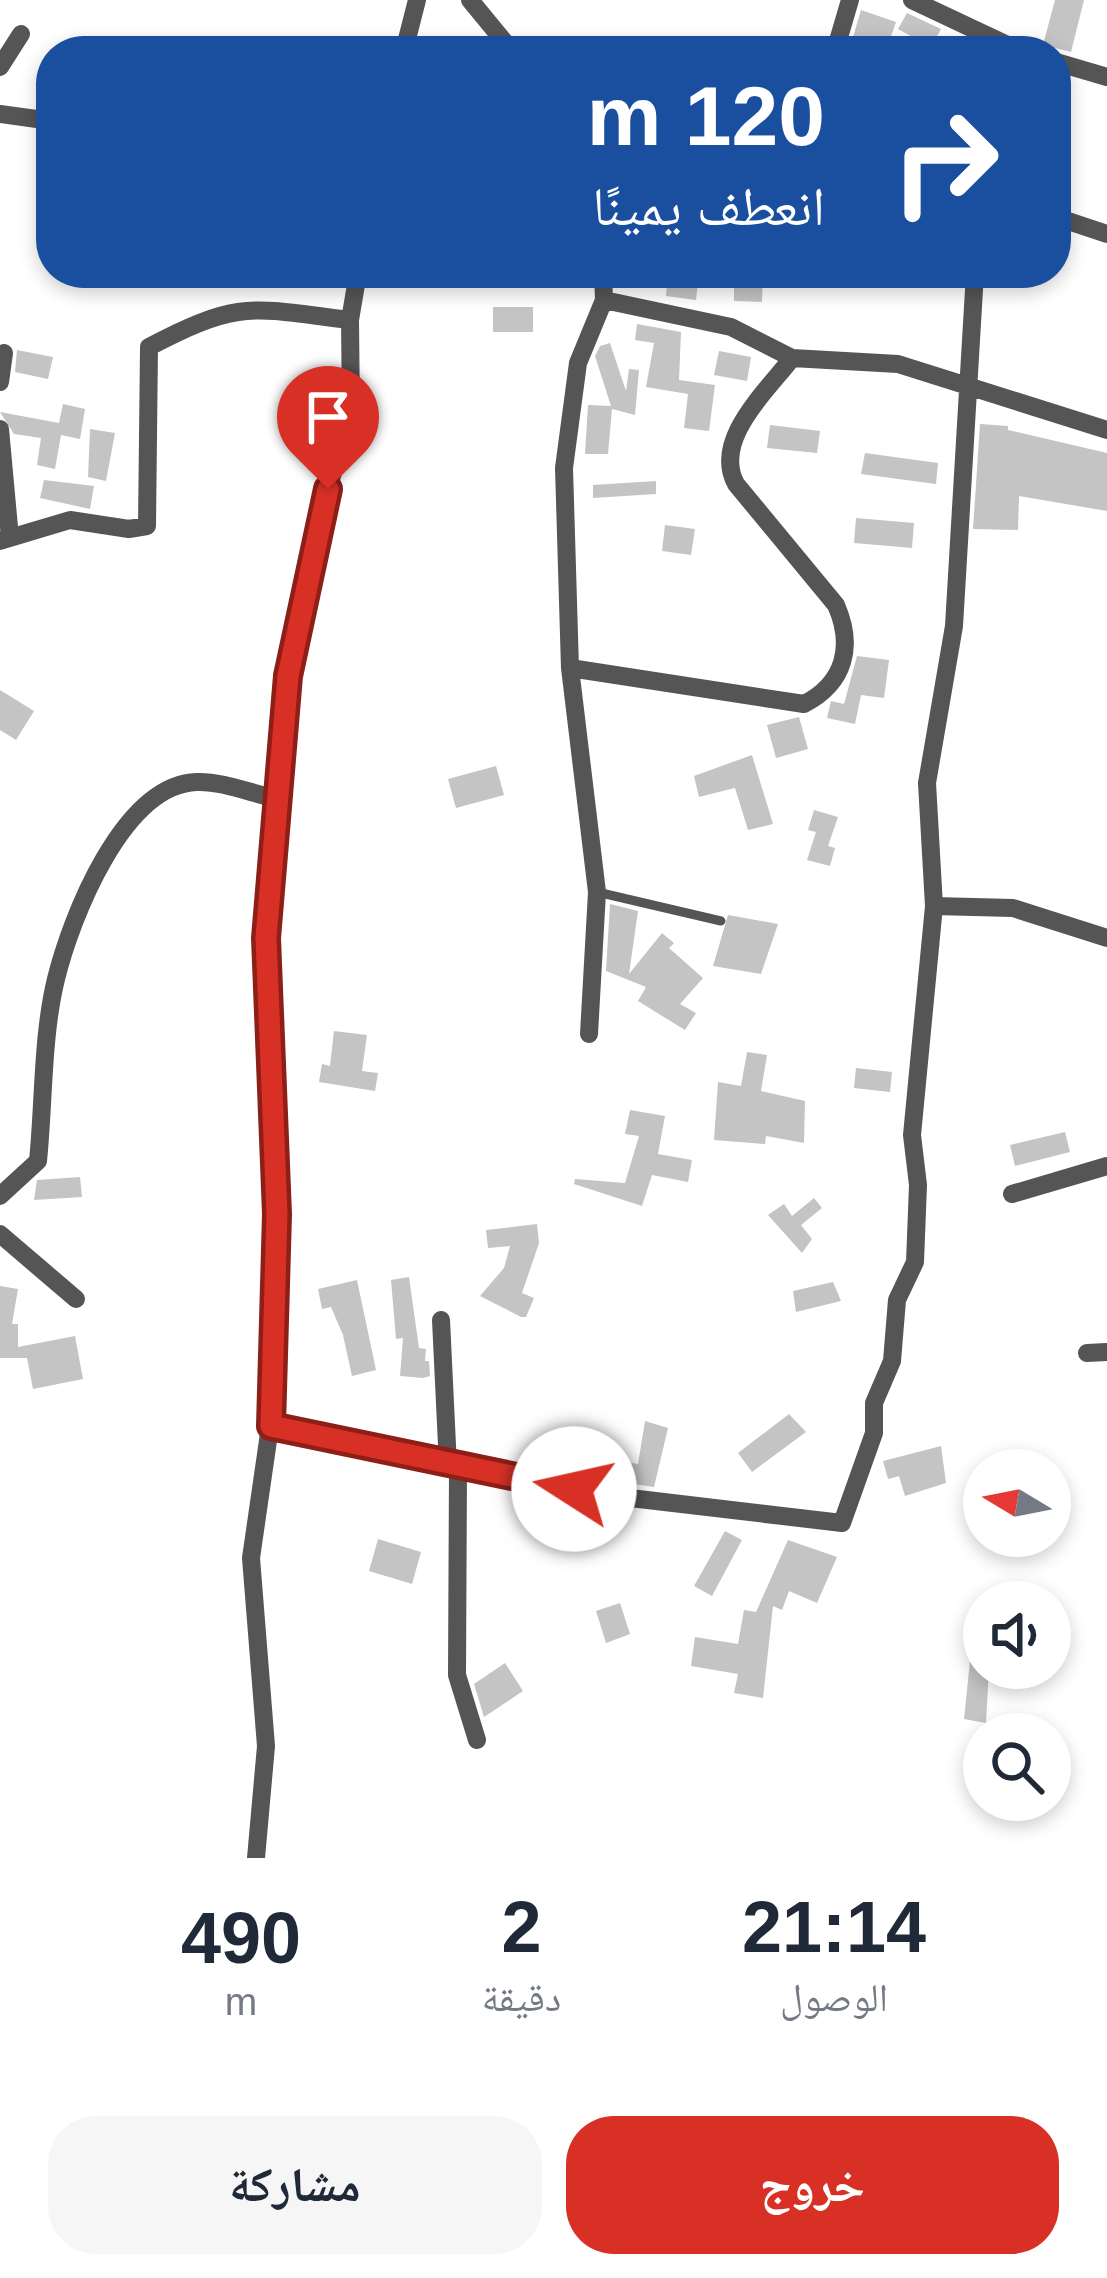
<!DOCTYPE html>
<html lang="ar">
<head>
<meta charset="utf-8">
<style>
  :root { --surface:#fff; --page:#f6f6f7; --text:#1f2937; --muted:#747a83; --accent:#d93025 }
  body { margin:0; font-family:Arial,"Noto Naskh Arabic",sans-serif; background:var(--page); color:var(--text); direction:rtl; height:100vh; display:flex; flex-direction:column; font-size:45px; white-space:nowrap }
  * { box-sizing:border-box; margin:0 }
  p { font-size:39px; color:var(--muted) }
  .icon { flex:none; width:66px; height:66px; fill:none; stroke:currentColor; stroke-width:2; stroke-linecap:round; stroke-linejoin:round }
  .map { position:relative; height:1858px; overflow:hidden; direction:ltr }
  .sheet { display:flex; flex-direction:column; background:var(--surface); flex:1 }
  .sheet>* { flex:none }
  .guide { position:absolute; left:36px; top:36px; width:1035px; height:252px; border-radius:48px; box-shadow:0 6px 18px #0003; direction:rtl; background:#1a4fa0; color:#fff; overflow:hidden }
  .needle { width:78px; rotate:280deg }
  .controls { position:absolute; left:963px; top:1449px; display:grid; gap:24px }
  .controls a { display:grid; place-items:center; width:108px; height:108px; border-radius:50%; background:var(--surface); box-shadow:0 6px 18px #0003; font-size:60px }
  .pin { position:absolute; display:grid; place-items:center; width:102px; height:102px; color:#fff; margin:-123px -51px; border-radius:50% 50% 50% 0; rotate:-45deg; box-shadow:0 0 12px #0007 }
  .pin .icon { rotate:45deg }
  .me { position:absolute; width:132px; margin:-66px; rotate:280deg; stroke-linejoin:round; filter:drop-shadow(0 0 9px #0008) }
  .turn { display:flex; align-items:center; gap:42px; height:252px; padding:0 48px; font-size:54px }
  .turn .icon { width:156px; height:156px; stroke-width:2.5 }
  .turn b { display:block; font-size:84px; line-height:102px }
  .eta { display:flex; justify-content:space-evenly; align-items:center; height:204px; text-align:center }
  .eta b { font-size:72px; font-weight:700; line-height:84px }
  .cta { display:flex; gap:24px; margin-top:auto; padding:24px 48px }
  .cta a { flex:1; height:138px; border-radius:48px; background:var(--accent); color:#fff; font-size:48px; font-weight:700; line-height:138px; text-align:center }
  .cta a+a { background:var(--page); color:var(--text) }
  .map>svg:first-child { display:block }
</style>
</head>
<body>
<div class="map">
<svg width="1107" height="1858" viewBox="0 0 1107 1858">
  <rect width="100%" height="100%" fill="#fff"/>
  <!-- building -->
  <path fill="#c4c4c4" d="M1055,0H1084L1071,52L1043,45Z
    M861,10L896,22L887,48L853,37Z
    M907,13L941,29L931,47L898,29Z
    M668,273H763L762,302L734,301V287L698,282L696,300L666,296Z
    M493,307H533V332H493Z
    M637,324L681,332L679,380L715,385L709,431L684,428L688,394L646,387L654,343L635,340Z
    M610,343L626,391L629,369L639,370L635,415L612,409L608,454H585L588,405L611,406L595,356L600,346Z
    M17,350L53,357L48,379L15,372Z
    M719,351L751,357L747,381L714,375Z
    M63,404L85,409L80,439L61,435L55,469L37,465L41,438L14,434L0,412L59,423Z
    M980,424L1008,426V430L1107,453V511L1019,496L1018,530L973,529Z
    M770,425L820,431L817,453L767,448Z
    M90,429L115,433L106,481L88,477Z
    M865,453L938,463L936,484L861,474Z
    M44,480L94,486L90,509L40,498Z
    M656,481V494L593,498V485Z
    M856,518L914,523L912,548L854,543Z
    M665,525L695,529L691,555L662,551Z
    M857,656L889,660L884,698L861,695L855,724L827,718L831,701L844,704Z
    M0,690L34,711L16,740L0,730Z
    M799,717L808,749L776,758L767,725Z
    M752,755L773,824L748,830L735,788L699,797L694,776Z
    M496,766L504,795L456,808L448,779Z
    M814,810L838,817L828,846L835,848L830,866L807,860L816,832L808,830Z
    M610,904L638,911L629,974L662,933L674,943L669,948L703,978L680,1004L696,1013L685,1030L638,1001L646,987L606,971Z
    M728,915L778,924L761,974L713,966Z
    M334,1031L367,1035L362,1071L378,1073L375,1091L319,1082L322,1064L330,1066Z
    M747,1052L767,1055L761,1091L805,1101L804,1143L766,1136L765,1144L714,1140L718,1082L741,1086Z
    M856,1068L892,1072L890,1092L854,1088Z
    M630,1110L665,1116L658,1154L692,1160L688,1182L652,1175L642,1206L574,1184L575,1179L625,1183L639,1136L625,1134Z
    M1065,1132L1070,1152L1015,1166L1010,1145Z
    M80,1177L82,1197L34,1200L37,1180Z
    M814,1198L822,1208L801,1225L812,1239L802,1253L768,1215L784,1204L792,1216Z
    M537,1224L539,1243L522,1293L534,1298L526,1317H521L480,1296L504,1268L510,1246L488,1248L486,1230Z
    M409,1277L419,1348L426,1349L425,1361H429L430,1376L423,1378L400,1376L403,1338L396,1339L391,1280Z
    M357,1280L376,1370L352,1376L343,1335L331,1307L322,1309L318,1289Z
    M833,1282L841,1301L796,1312L793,1291Z
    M0,1286L18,1289L12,1324H18V1347L75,1336L83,1379L33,1389L27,1358H0Z
    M789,1414L806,1432L752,1472L738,1453Z
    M645,1421L668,1428L654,1487L595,1478L597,1468H565L566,1435L591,1436V1455L638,1464Z
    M941,1446L946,1483L905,1496L899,1476L888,1479L883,1461Z
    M725,1531L742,1540L712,1596L694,1586Z
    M378,1539L421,1552L412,1584L369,1571Z
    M788,1540L837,1557L817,1603L789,1591L782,1610L773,1606L763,1698L734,1693L738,1674L691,1666L695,1637L738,1644L744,1610L756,1612Z
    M620,1603L630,1634L606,1643L596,1611Z
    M970,1661L989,1668L986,1723L964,1719Z
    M505,1663L523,1691L484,1717L474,1684Z"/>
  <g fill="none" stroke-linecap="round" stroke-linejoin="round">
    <!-- lane -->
    <path stroke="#555" stroke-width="9" d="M597,892L721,921"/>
    <!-- street -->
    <path stroke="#555" stroke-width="18" d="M470,0L512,51
      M912,0L1020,51
      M404,51L417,0
      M835,51L850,0
      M1056,62L1107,77
      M0,67L21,34
      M0,114L51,121
      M1056,217L1107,234
      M604,300L731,327L792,358L898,364L1107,430
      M0,382L4,353
      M0,429L10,538
      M0,541L70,520L129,529L147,526L149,347C240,299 252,308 350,320
      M570,668L804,704C845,683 854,646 836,605L736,484C712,440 767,391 792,358
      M934,906L1013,908L1107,938
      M589,1034L597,892L570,668L564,468L578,363L604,300L603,273
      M1012,1194L1107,1166
      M0,1196L38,1161C44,1102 42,1036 56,979C71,918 123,784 197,782C222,781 253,794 278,799
      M0,1234L76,1299
      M441,1320L448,1466
      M1087,1353L1107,1352
      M271,1425L458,1468L457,1675L477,1740
      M458,1468L613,1496L842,1523L874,1433V1403L892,1361L897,1300L915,1262L918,1185L912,1135L934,906L927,783L954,626L975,273
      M256,1858L266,1746L251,1558L273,1406L277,1214L265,937L288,676L328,489L351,414L350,320L358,273"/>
  </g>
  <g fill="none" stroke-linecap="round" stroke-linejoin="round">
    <defs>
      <path id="route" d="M328,489L288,676L266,938L277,1214L271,1426L574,1489"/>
    </defs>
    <!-- route casing -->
    <use href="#route" stroke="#8d1f18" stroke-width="30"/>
    <!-- route -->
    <use href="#route" stroke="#d93025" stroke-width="21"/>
  </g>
</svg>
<div class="controls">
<a><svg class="needle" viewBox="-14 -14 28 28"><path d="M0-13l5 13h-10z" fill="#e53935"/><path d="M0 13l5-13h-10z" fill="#747a83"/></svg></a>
<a><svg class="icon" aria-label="sound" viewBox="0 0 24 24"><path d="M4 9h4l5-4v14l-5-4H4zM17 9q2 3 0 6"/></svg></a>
<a><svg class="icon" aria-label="search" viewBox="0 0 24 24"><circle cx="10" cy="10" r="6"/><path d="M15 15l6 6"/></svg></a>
</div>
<div class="pin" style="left:328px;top:489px;background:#d93025"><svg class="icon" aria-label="arrive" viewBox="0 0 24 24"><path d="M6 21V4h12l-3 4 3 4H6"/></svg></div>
<svg class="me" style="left:574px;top:1489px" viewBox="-20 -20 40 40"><circle r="19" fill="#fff"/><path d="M0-13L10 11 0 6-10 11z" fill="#d93025"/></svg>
<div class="guide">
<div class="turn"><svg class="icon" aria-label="right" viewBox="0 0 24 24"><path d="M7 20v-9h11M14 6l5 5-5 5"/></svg><div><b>120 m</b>انعطف يمينًا</div></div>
</div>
</div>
<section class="sheet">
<div class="eta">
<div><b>21:14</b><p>الوصول</p></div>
<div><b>2</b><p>دقيقة</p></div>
<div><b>490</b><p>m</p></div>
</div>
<div class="cta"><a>خروج</a><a>مشاركة</a></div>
</section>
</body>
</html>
